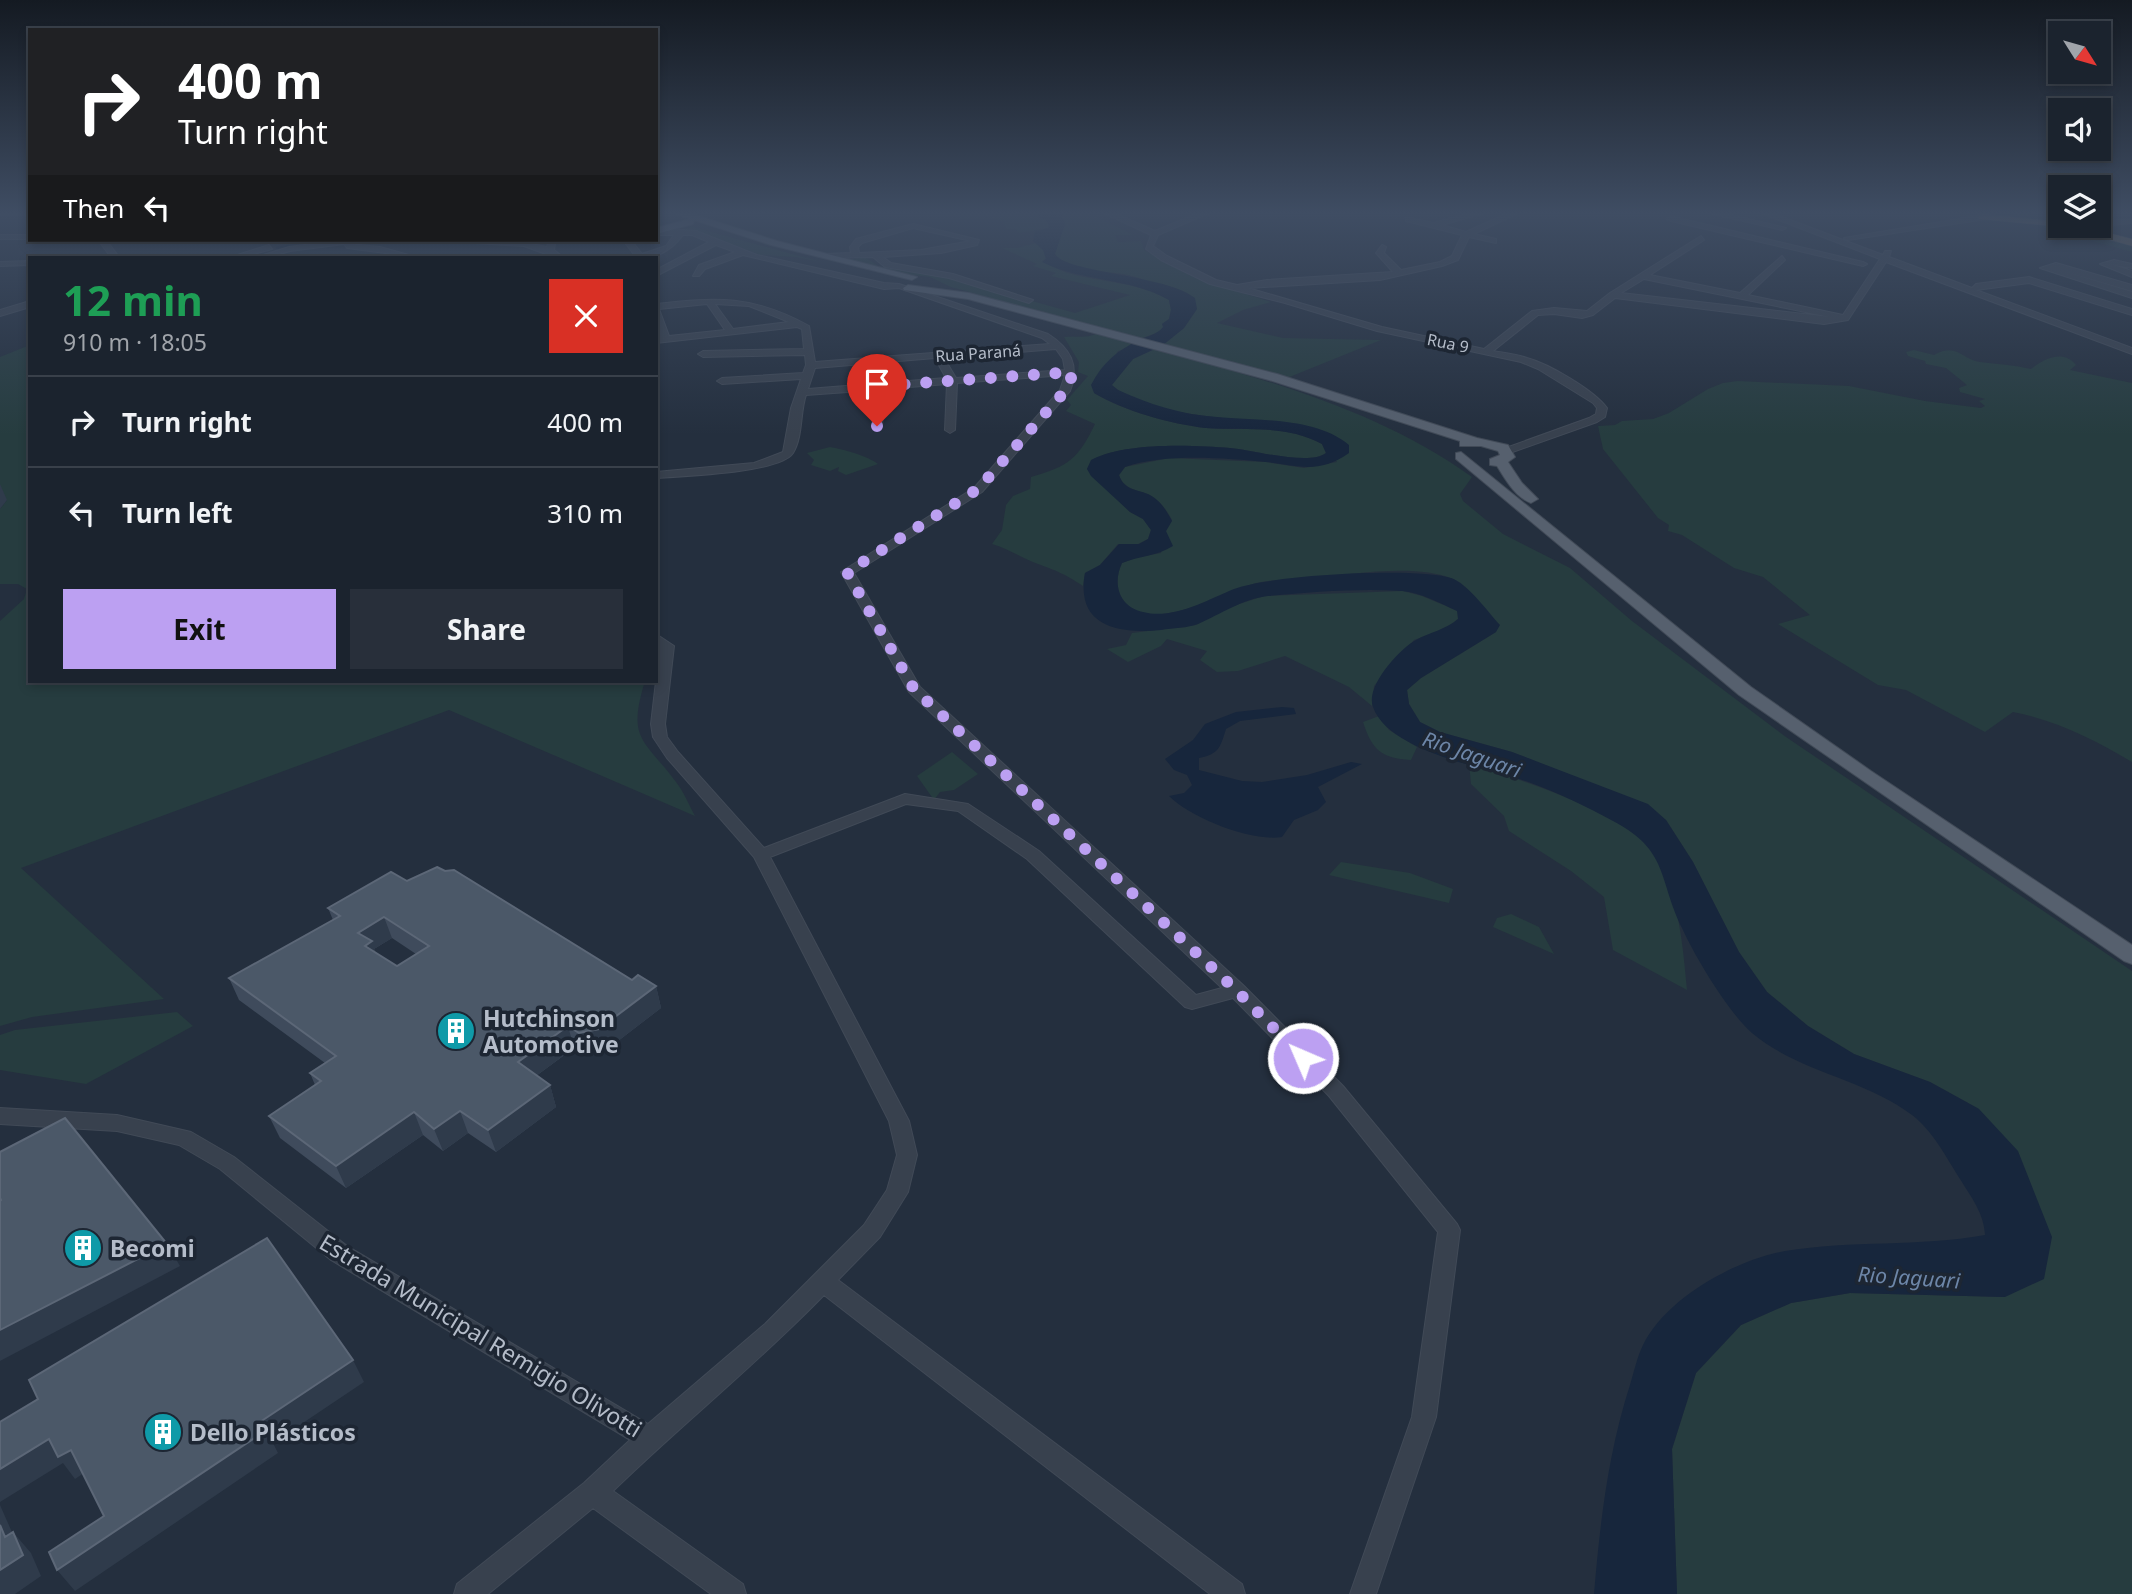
<!DOCTYPE html>
<html lang="en">
<head>
<meta charset="utf-8">
<style>
  :root { --surface:#1b232e; --page:#282f3a; --text:#f1f3f6; --muted:#a0a4aa; --line:#39404a; --accent:#bca0f2 }
  body { margin:0; font-family:"Noto Sans",sans-serif; background:var(--page); color:var(--text); height:100vh; display:flex; flex-direction:column; font-size:26px; white-space:nowrap }
  * { box-sizing:border-box; margin:0 }
  p { font-size:23px; color:var(--muted) }
  .icon { flex:none; width:38px; height:38px; fill:none; stroke:currentColor; stroke-width:2; stroke-linecap:round; stroke-linejoin:round }
  .map { position:relative; flex:1; overflow:hidden }
  .panel { position:absolute; left:28px; top:256px; width:630px; height:427px; display:flex; flex-direction:column; background:var(--surface); border-radius:0px; box-shadow:0 4px 10px #0003,0 0 0 2px var(--line) }
  .panel>* { flex:none }
  .top-card { position:absolute; left:28px; top:28px; width:630px; height:214px; border-radius:0px; box-shadow:0 4px 10px #0003,0 0 0 2px var(--line); background:#202124; color:#fff; overflow:hidden }
  .needle { width:46px; rotate:127deg }
  .tools { position:absolute; left:2048px; top:21px; display:grid; gap:14px }
  .tools a { display:grid; place-items:center; width:63px; height:63px; border-radius:0px; background:var(--surface); box-shadow:0 4px 10px #0003,0 0 0 2px var(--line); font-size:35px }
  .pin { position:absolute; display:grid; place-items:center; width:60px; height:60px; color:#fff; margin:-72px -30px; border-radius:50% 50% 50% 0; rotate:-45deg; box-shadow:0 0 7px #0007 }
  .pin .icon { rotate:45deg }
  .me { position:absolute; width:77px; margin:-38px; rotate:315deg; stroke-linejoin:round; filter:drop-shadow(0 0 5px #0008) }
  .turn { display:flex; align-items:center; gap:24px; height:147px; padding:0 35px; font-size:32px }
  .turn .icon { width:91px; height:91px; stroke-width:2.5 }
  .turn b { display:block; font-size:49px; line-height:60px }
  .then { display:flex; align-items:center; height:66px; padding:0 35px; background:#0003; gap:14px; font-size:26px }
  .round { display:grid; place-items:center; flex:none; width:74px; height:74px; border-radius:0px; background:var(--page) }
  .overview { display:flex; align-items:center; justify-content:space-between; height:119px; padding:0 35px }
  h1 { font-size:42px; font-weight:700; line-height:52px; color:#1e9e55 }
  .action { display:flex; gap:14px; margin-top:auto; padding:14px 35px }
  .action a { flex:1; height:80px; border-radius:0px; background:var(--accent); color:#111; font-size:28px; font-weight:700; line-height:80px; text-align:center }
  .action a+a { background:var(--page); color:var(--text) }
  ul { padding:0; list-style:none }
  li { display:flex; align-items:center; gap:21px; height:91px; padding:0 35px; border-top:2px solid var(--line) }
  li div { flex:1 }
  li b { display:block; font-size:26px }
  li em { font-style:normal }
  .map>svg:first-child { display:block }
</style>
</head>
<body>
<div class="map">
<svg width="2132" height="1594" viewBox="0 0 2132 1594">
  <rect width="100%" height="100%" fill="#242f3e"/>
  <!-- green -->
  <path fill="#263c3f" d="M935,212H1038V217L1045,219L1049,225L1048,228L1019,233L1016,229H1006L1004,221L989,217L963,218Z
    M1060,212H1087L1133,235H1115L1118,242L1141,241L1144,250L1197,279L1271,302L1243,310L1217,323L1283,338L1381,340L1287,378L1163,345L1184,328L1197,309C1174,295 1154,281 1128,275C1108,270 1066,274 1055,254L1064,224Z
    M2009,212H2019L2087,232L2036,225L2132,245V252L2007,217L2012,216Z
    M693,227L821,262L796,257L761,255L694,231H673Z
    M1036,243L1043,249L1046,259L1042,261C1050,265 1059,270 1068,273C1102,283 1136,281 1169,300L1171,310L1169,319L1162,324L1164,327L1159,332L1140,339L951,287L930,277L888,272L850,260L865,257L878,266L943,276L1075,313L1130,295L1051,276L1056,273L1033,266L1037,264L1002,248H1017Z
    M1096,334L1132,343L1129,348L1118,351L1094,393C1124,411 1171,424 1206,428C1246,431 1286,424 1322,444L1326,453C1309,466 1253,450 1230,448C1192,445 1125,442 1092,460L1087,469L1130,512L1143,519L1151,530L1148,539L1138,544H1118L1100,565L1085,573L1083,586C1065,574 1057,571 1038,564C1022,558 1009,549 992,544L1002,530L1006,505L1013,496L1030,489L1031,477C1069,466 1078,459 1095,424L1066,411L1071,405L1067,400L1088,376L1078,372L1079,362L1064,337C1076,335 1084,339 1096,334Z
    M30,345V681H645C627,740 643,738 676,782C684,792 689,805 695,816L449,710L21,868L164,999L32,1017L0,1026V621L24,599L27,589L18,584H0V509L7,500H0V357Z
    M1155,349C1263,379 1379,410 1472,477L1460,494L1463,501L1503,534L1570,568L1632,621L1786,737L2132,971V1594H1677L1672,1449L1696,1373L1741,1325L1791,1303L1850,1293L2004,1297L1979,1109L1930,1082L1854,1054L1808,1026L1767,992L1739,952L1693,862L1666,820L1575,777L1512,752L1440,732L1420,722L1409,704L1407,690L1421,678L1496,632C1484,614 1474,588 1453,579C1414,563 1351,575 1309,578C1292,580 1273,579 1256,583C1223,592 1178,621 1143,613C1119,607 1112,584 1122,563L1138,557L1161,553L1166,531L1172,520C1166,509 1159,499 1147,494C1135,489 1124,489 1119,475L1125,467L1169,458L1266,462L1304,468L1337,462L1310,428C1250,416 1162,423 1111,385L1133,359Z
    M1914,350L1934,355C1957,342 1961,359 1980,362C1997,364 2014,365 2031,369C2044,359 2063,349 2076,365L2070,370L2132,383V762C2096,740 2055,720 2013,712L1985,732L1906,690L1878,685L1778,624L1810,615L1763,577L1734,568L1682,535L1668,531L1669,525L1658,518L1603,449L1598,426L1615,425L1622,421L1653,419L1669,413L1708,389L1723,383L1738,381L1849,386L1925,401L1981,408L1985,406L1979,401L1985,399L1960,392L1959,388L1967,385L1946,368L1926,364L1925,361L1908,356L1906,352Z
    M830,447C843,449 868,456 878,464L846,475L838,471L839,467L830,471L811,465L814,460L807,453Z
    M1403,591L1422,596L1458,611V619L1449,627L1414,640L1374,686L1372,706L1349,687L1285,656L1238,671L1217,672L1200,660L1207,651L1167,639L1161,646L1128,662L1107,649L1126,645L1132,633L1196,625L1227,608L1264,596Z
    M1379,716L1389,730L1417,747L1411,760C1381,758 1372,750 1363,722Z
    M952,752L978,774L954,790L940,792L934,800L917,776Z
    M1469,763C1516,779 1634,814 1658,859C1679,900 1683,945 1687,990L1613,950L1604,897L1571,871L1509,831L1504,816L1471,784Z
    M1341,862L1410,873L1453,889L1449,903L1329,875Z
    M1511,914L1539,927L1554,954L1493,927L1497,918Z
    M177,1012L193,1026L86,1084L0,1070V1035L15,1030Z"/>
  <!-- water -->
  <path fill="#17263c" d="M1038,212L1061,213L1065,224L1055,254C1066,273 1167,275 1195,298L1197,309L1184,328L1163,345L1133,359L1112,385L1118,390C1148,404 1183,415 1217,417C1259,421 1315,417 1349,445V453C1319,474 1300,466 1266,462C1225,458 1165,453 1125,467L1119,475C1124,490 1135,489 1148,494C1160,500 1166,510 1172,521L1166,531L1173,546C1157,556 1139,556 1122,563C1112,584 1119,607 1143,612C1173,620 1207,600 1234,589C1270,575 1414,567 1451,578C1468,584 1487,611 1500,625L1496,632L1421,678L1407,690L1409,704L1420,722L1440,732L1512,752L1648,804L1666,820L1693,862L1739,952L1767,992L1808,1026L1854,1054L1930,1082L1979,1109L2018,1151L2052,1237L2044,1279L2005,1297L1850,1293L1791,1303L1741,1325L1696,1373L1672,1449L1677,1594H1594C1600,1523 1608,1453 1630,1385C1634,1372 1637,1357 1643,1345C1666,1298 1735,1260 1785,1251C1851,1240 1919,1247 1985,1235C1984,1213 1971,1197 1960,1179C1946,1157 1933,1131 1912,1115C1865,1079 1798,1072 1752,1033C1729,1013 1695,957 1682,928C1658,879 1669,850 1613,821C1587,807 1559,793 1531,783C1490,768 1389,753 1373,707C1365,687 1399,649 1416,640C1430,632 1445,630 1458,619L1457,611C1440,603 1421,593 1402,591C1359,588 1311,592 1268,596C1242,599 1221,614 1198,624C1188,628 1173,628 1161,630C1119,634 1075,627 1085,573L1100,565L1119,544H1139L1148,539L1151,530L1143,519L1130,512L1091,476L1087,469L1091,460C1125,442 1192,445 1230,448C1252,450 1310,466 1326,453L1322,444C1285,424 1246,431 1206,428C1171,424 1124,411 1094,393L1091,385C1102,363 1118,350 1139,340C1147,336 1157,335 1163,327L1162,324L1169,319L1171,310L1169,300C1129,277 1082,282 1042,262L1046,259L1043,250L1033,241L1035,232L1048,228L1049,225L1045,219L1037,217Z
    M1282,707L1294,708L1296,714L1240,721L1226,729C1220,748 1219,754 1199,758V770L1242,781L1262,782L1307,775L1351,762L1362,764L1318,787L1326,802L1318,810L1294,820L1282,837C1251,842 1191,818 1169,796L1184,793L1192,785L1187,775L1174,770L1165,759L1193,740L1205,724L1236,712Z"/>
  <g fill="none" stroke-linecap="round" stroke-linejoin="round">
    <!-- stream -->
    <path stroke="#17263c" stroke-width="2.5" d="M277,248L327,240
      M246,257L256,254"/>
    <defs>
      <path id="minor" d="M0,212H30V215H0Z
        M1102,212H1112L1155,231L1201,212H1211L1158,235L1153,246L1167,256L1216,280L1237,285L1267,280L1393,272L1376,253L1382,245L1386,247L1384,253L1401,270L1440,262L1452,256L1462,235L1406,221V217L1433,223L1474,212H1487L1442,225L1466,232L1510,212H1520L1474,234L1496,239V243L1469,237L1458,260L1442,266L1380,280L1248,288L1382,327L1484,349L1532,311L1554,308L1587,311L1610,293L1701,236L1704,240L1650,275L1740,293L1782,256L1785,260L1748,295L1843,315L1880,259L1758,212H1769L1883,255L1885,251H1891L1889,257L1972,288L1976,284L2029,277L2132,309V315L2029,283L1976,290L2132,348V354L1886,262L1848,320L1824,324L1615,298L1593,315L1582,318L1554,314L1538,315L1493,351C1504,353 1516,354 1527,358C1549,364 1594,390 1607,408L1605,417L1597,422L1507,454L1502,451L1503,449L1589,418L1596,414L1597,408L1593,403L1538,369L1521,362L1377,331L1285,303L1210,284L1161,260L1146,249L1151,235ZM1644,279L1830,317L1621,293Z
        M1705,212H1719L1786,228L1782,230Z
        M1983,215L1986,219L1848,240L1844,238Z
        M1670,216L1863,262L1867,264L1863,266L1667,220Z
        M2132,219V223L2098,226H2096H2098V222Z
        M913,224L979,240L977,245L941,253L883,257L891,263L953,274L1033,300L1029,303L949,278L885,267L873,257L825,258L821,256L825,254L851,253L850,247L856,239ZM913,228L971,241L921,250L859,253L858,247L862,243Z
        M681,230L696,231L757,255L884,283L899,284L1048,334C1070,348 1080,365 1070,391L982,492L854,573L920,687L1244,986L1343,1086L1457,1224L1460,1230L1436,1417L1376,1594H1350L1412,1417L1438,1232L1329,1096L1233,998L1192,1009L1185,1007L1027,859L958,811L906,804L770,857L909,1121L917,1155L908,1192L880,1237L838,1280L1242,1584L1245,1594H1210L824,1295C757,1364 682,1424 613,1491L743,1584L746,1594H711L593,1508L488,1594H454L457,1584L584,1483L630,1440L331,1260L220,1169L179,1145L117,1131L0,1124V1108L117,1115L191,1132L234,1157L347,1246L648,1424L765,1324L864,1225L887,1190L897,1155L889,1121L754,857L667,758L653,737L651,724L660,647L656,645V634L674,646L665,724L667,737L678,752L764,848L905,794L968,804L1039,851L1196,995L1222,988L909,692L841,572L974,488L1060,390L1065,375L957,383L955,430L950,433L945,430L947,384L885,389L882,426L877,429L872,426L875,390L806,395C800,412 803,437 793,453C780,473 682,476 656,478V472L754,463L783,452L791,408L801,379L722,384L717,381L722,378L803,373L806,365L805,355L703,357L698,354L703,351L804,349L802,329L797,327L656,343V337H660L656,325V304C717,297 753,295 809,326L815,362L1050,344L1042,338L899,288L884,289L743,255L705,269L699,276H693L699,265L735,252L716,245L656,276V270L709,242L692,235H683C669,253 658,257 636,257L623,240H631L642,254L666,246L674,235H656V231ZM707,304L725,330L669,336L659,309ZM715,304L749,306L789,322L733,329ZM1056,349L1063,359L1065,370L956,378L944,358ZM935,358L946,378L808,389L815,368Z
        M0,235H30V239H0Z
        M98,240H106L119,257H111Z
        M343,240H364L349,244L380,247L416,257L347,248L344,244L290,251L269,257H257L289,247Z
        M456,240H511L547,247L549,240H573L555,243L554,250L563,257H554L524,246L460,242Z
        M269,245L272,249L243,257H231Z
        M2114,260L2132,264V268L2113,265L2132,271V277L2100,264Z
        M30,261V265L0,266V262Z
        M2056,263L2132,285V291L2053,268L2132,292V298L2040,268Z
        M30,301V307L0,316V310Z"/>
      <path id="major" d="M672,212H686L777,241L917,277L912,280L771,245L694,220L693,224L656,234V228L690,219Z
        M908,285L969,293L1277,374L1477,438L1508,445L1515,457L1508,462L1522,483L1538,499L1531,503C1515,497 1506,480 1497,466L1490,465V459L1500,455L1498,451L1481,446H1460V441L1269,380L968,299L904,290L903,288Z
        M1461,452L1751,687L1871,771L2132,945V964L2124,961L1739,695L1456,459V453Z"/>
      <path id="highway" d="M1983,214L2060,222V226H2081L2132,239V246L2064,227L1979,219L1978,217Z"/>
    </defs>
    <!-- minor casing -->
    <use href="#minor" stroke="#414a57" stroke-width="2"/>
    <!-- major casing -->
    <use href="#major" stroke="#414a57" stroke-width="2"/>
    <!-- highway casing -->
    <use href="#highway" stroke="#434c59" stroke-width="1"/>
    <!-- minor -->
    <use href="#minor" fill="#38414e" fill-rule="evenodd"/>
    <!-- major -->
    <use href="#major" fill="#56606e" fill-rule="evenodd"/>
    <!-- highway -->
    <use href="#highway" fill="#746855" fill-rule="evenodd"/>
  </g>
  <!-- wall -->
  <path fill="#3f4b5c" fill-rule="evenodd" d="M407,881L632,980L656,986L661,1008L605,1051L586,1055L574,1048L536,1076L550,1085L556,1107L496,1152L468,1133L443,1151L423,1135L346,1188L280,1138L269,1116L315,1085L310,1073L325,1063L239,1000L229,978L333,920L328,908ZM392,938L416,954L397,966L376,953L374,949Z"/>
  <!-- shaded-wall -->
  <path fill="#2f3b4b" d="M0,484L7,500L0,509Z
    M384,917L392,938L374,949L380,963L373,967L358,933Z
    M656,986L661,1008L605,1051L586,1055L579,1033Z
    M568,1026L574,1048L525,1084L518,1062Z
    M550,1085L556,1107L496,1152L488,1130Z
    M460,1111L468,1133L443,1151L434,1129Z
    M414,1112L423,1135L346,1188L336,1166Z
    M167,1244L180,1266L0,1361V1330Z
    M353,1360L364,1382L273,1443L278,1453L75,1591L57,1570L260,1422Z
    M49,1439L71,1450L87,1471L75,1479L63,1463L0,1502V1469Z
    M0,1505L22,1555L13,1532L31,1553L41,1576L15,1594H0Z"/>
  <!-- building -->
  <path fill="#4b5868" stroke="#5c6777" stroke-width="2" fill-rule="evenodd" d="M437,867L445,871L454,870L632,980L638,975L656,986L599,1029L579,1033L568,1026L518,1062L550,1085L488,1130L460,1111L434,1129L414,1112L336,1166L269,1116L321,1081L310,1073L336,1056L229,978L340,916L328,908L391,872L407,881ZM384,917L429,946L397,966L365,946L372,941L358,933Z
    M65,1118L167,1244L0,1330V1201L1,1200L0,1198V1152Z
    M267,1238L353,1360L260,1422L265,1431L57,1570L49,1552L104,1516L71,1450L58,1457L49,1439L0,1469V1422L38,1399L29,1380Z
    M0,1525L5,1537L13,1532L23,1555L0,1570Z"/>
  <!-- sky -->
  <linearGradient id="sky" x2="0" y2="1"><stop stop-color="#141a22"/><stop offset="0.49" stop-color="#3f4d63"/><stop offset="1" stop-color="#3f4d63" stop-opacity="0"/></linearGradient>
  <rect width="2132" height="435" fill="url(#sky)"/>
  <g fill="none" stroke-linecap="round" stroke-linejoin="round">
    <!-- route -->
    <path stroke="#bca0f2" stroke-width="12" stroke-dasharray="0 21.6" d="M877,426L880,386L1071,372V378L1065,391L978,489L847,572L914,689L1237,991L1303,1058"/>
  </g>
  <!-- icons -->
  <defs>
    <symbol id="building-disc" viewBox="-11 -11 22 22"><circle r="9.5" fill="#0f9aa8" stroke="#1d2633"/><path d="M-4-6H4V6H1V3H-1V6H-4ZM-2.5-4.3h1.7v1.8h-1.7ZM.8-4.3h1.7v1.8H.8ZM-2.5-1h1.7V.8h-1.7ZM.8-1h1.7V.8H.8Z" fill="#fff"/></symbol>
  </defs>
  <g fill-rule="evenodd">
    <use href="#building-disc" x="434" y="1009" width="44" height="44"/>
    <use href="#building-disc" x="61" y="1226" width="44" height="44"/>
    <use href="#building-disc" x="141" y="1410" width="44" height="44"/>
  </g>
  <g text-anchor="middle" dominant-baseline="central" stroke-width="7" stroke-linejoin="round" paint-order="stroke">
    <!-- far-street labels -->
    <g font-size="16" fill="#b4bcc9" stroke="#1d2633">
      <text transform="translate(1448 343) rotate(11)">Rua 9</text>
      <text transform="translate(978 353) rotate(-4)">Rua Paraná</text>
    </g>
    <!-- water labels -->
    <g font-size="21" font-style="italic" fill="#6d86a8" stroke="#1d2633">
      <text transform="translate(1472 754) rotate(19)">Rio Jaguari</text>
      <text transform="translate(1909 1277) rotate(4)">Rio Jaguari</text>
    </g>
    <!-- near-poi labels -->
    <g font-size="23" font-weight="bold" fill="#b4bcc9" stroke="#1d2633" text-anchor="start">
      <text x="483" y="1018">Hutchinson<tspan x="483" dy="26">Automotive</tspan></text>
      <text x="110" y="1248">Becomi</text>
      <text x="190" y="1432">Dello Plásticos</text>
    </g>
    <!-- near-street labels -->
    <g font-size="23" fill="#b4bcc9" stroke="#1d2633">
      <text transform="translate(481 1335) rotate(31)">Estrada Municipal Remigio Olivotti</text>
    </g>
  </g>
</svg>
<div class="tools">
<a><svg class="needle" viewBox="-14 -14 28 28"><path d="M0-13l5 13h-10z" fill="#e53935"/><path d="M0 13l5-13h-10z" fill="#a0a4aa"/></svg></a>
<a><svg class="icon" aria-label="sound" viewBox="0 0 24 24"><path d="M4 9h4l5-4v14l-5-4H4zM17 9q2 3 0 6"/></svg></a>
<a><svg class="icon" aria-label="layers" viewBox="0 0 24 24"><path d="M12 4l9 5-9 5-9-5zM3 14l9 5 9-5"/></svg></a>
</div>
<div class="pin" style="left:877px;top:426px;background:#d93025"><svg class="icon" aria-label="arrive" viewBox="0 0 24 24"><path d="M6 21V4h12l-3 4 3 4H6"/></svg></div>
<svg class="me" style="left:1303px;top:1058px" viewBox="-20 -20 40 40"><circle r="17" fill="#bca0f2" stroke="#fff" stroke-width="3"/><path d="M0-11L8 9 0 5-8 9z" fill="#fff"/></svg>
<div class="top-card">
<div class="turn"><svg class="icon" aria-label="right" viewBox="0 0 24 24"><path d="M7 20v-9h11M14 6l5 5-5 5"/></svg><div><b>400 m</b>Turn right</div></div>
<div class="then">Then<svg class="icon" aria-label="left" viewBox="0 0 24 24"><path d="M17 20v-9H6M10 6l-5 5 5 5"/></svg></div>
</div>
<section class="panel">
<div class="overview"><div><h1>12 min</h1><p>910 m · 18:05</p></div><a class="round" style="background:#d93025;color:#fff"><svg class="icon" aria-label="close" viewBox="0 0 24 24"><path d="M6 6l12 12M18 6L6 18"/></svg></a></div>
<ul>
<li><svg class="icon" aria-label="right" viewBox="0 0 24 24"><path d="M7 20v-9h11M14 6l5 5-5 5"/></svg><div><b>Turn right</b></div><em>400 m</em></li>
<li><svg class="icon" aria-label="left" viewBox="0 0 24 24"><path d="M17 20v-9H6M10 6l-5 5 5 5"/></svg><div><b>Turn left</b></div><em>310 m</em></li>
</ul>
<div class="action"><a>Exit</a><a>Share</a></div>
</section>
</div>
</body>
</html>
